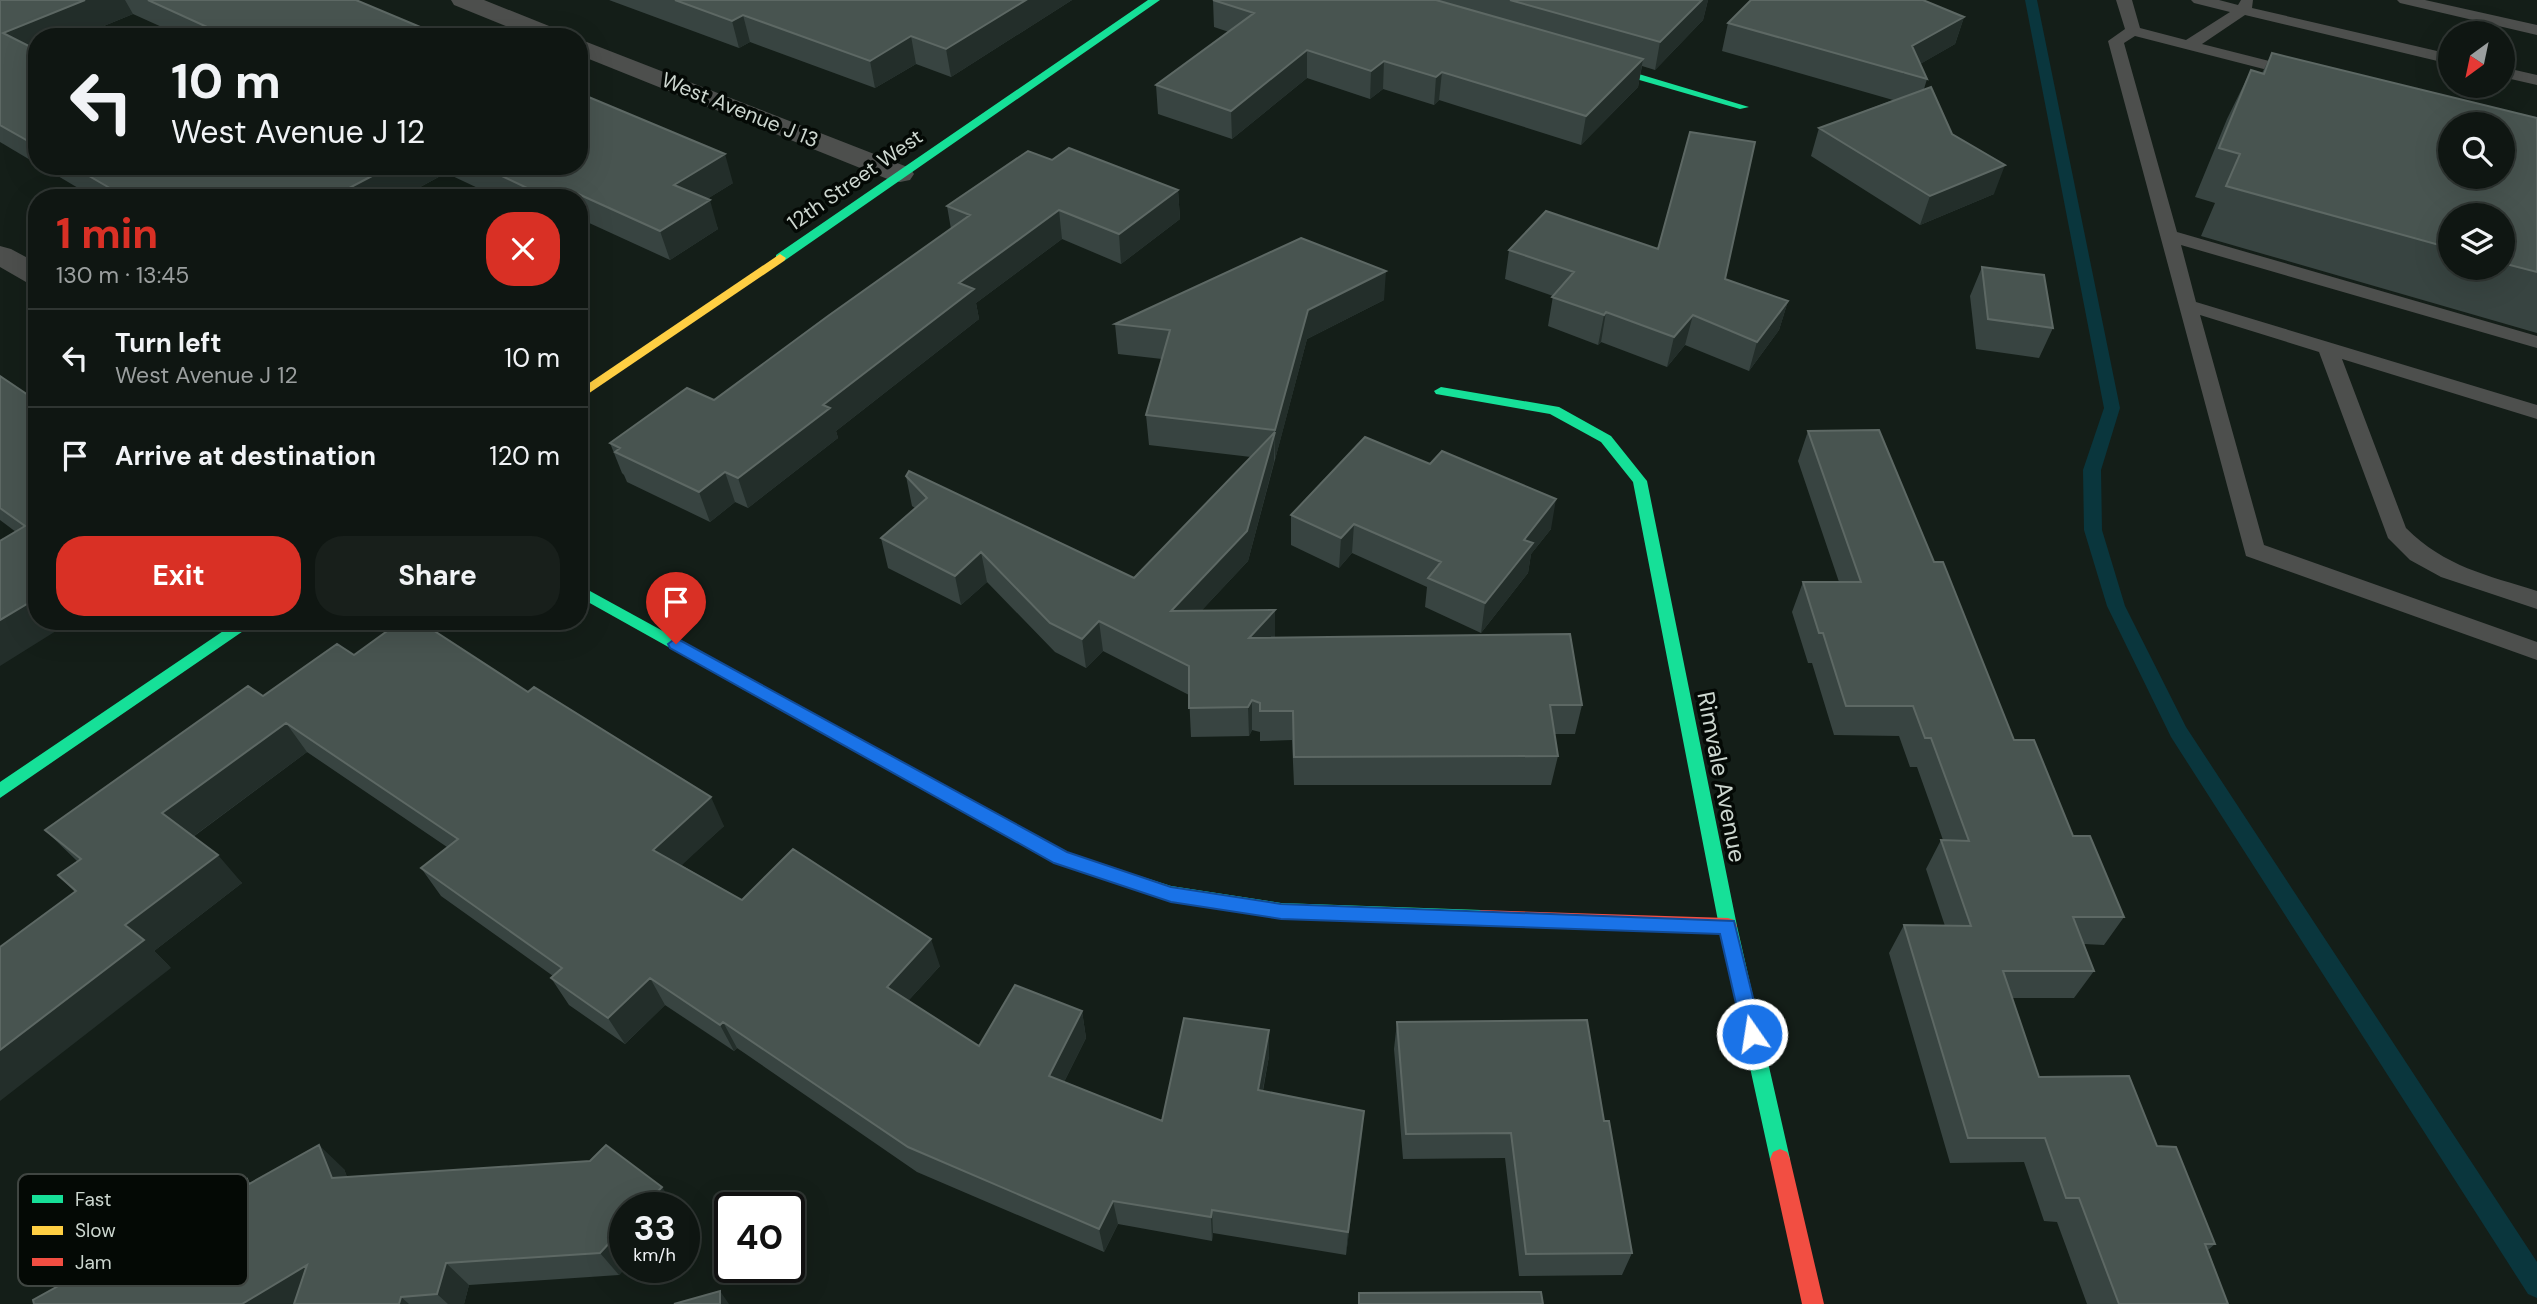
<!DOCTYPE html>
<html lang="en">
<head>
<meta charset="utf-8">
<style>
  :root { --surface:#0f1612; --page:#181f1b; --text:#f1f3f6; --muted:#9b9f9f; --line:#2f3532; --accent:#d93025 }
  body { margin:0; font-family:"DM Sans",sans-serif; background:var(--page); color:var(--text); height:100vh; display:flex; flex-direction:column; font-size:26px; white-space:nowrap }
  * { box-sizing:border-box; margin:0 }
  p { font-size:23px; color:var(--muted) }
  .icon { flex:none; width:38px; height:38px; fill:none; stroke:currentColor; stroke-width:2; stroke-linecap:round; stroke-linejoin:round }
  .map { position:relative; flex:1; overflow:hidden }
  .side { position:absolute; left:28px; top:189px; width:560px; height:441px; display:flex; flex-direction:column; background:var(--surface); border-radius:28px; box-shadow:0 7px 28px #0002,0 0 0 2px var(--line) }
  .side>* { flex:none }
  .banner { position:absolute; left:28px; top:28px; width:560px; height:147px; border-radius:28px; box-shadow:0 7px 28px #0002,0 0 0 2px var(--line); background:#0f1612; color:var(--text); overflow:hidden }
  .needle { width:46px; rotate:213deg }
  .buttons { position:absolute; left:2438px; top:21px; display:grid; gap:14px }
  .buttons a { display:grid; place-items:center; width:77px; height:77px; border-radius:50%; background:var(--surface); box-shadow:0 7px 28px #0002,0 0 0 2px var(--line); font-size:35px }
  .speed { position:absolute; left:609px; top:1192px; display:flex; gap:14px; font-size:35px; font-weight:700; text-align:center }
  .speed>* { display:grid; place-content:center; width:91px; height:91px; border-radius:50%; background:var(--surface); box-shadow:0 7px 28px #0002,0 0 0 2px var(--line); line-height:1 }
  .speed small { font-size:18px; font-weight:400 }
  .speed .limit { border:4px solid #111; border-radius:10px; background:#fff; color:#111 }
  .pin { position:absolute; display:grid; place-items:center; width:60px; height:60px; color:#fff; margin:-72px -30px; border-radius:50% 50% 50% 0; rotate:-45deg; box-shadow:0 0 7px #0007 }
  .pin .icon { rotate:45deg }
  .me { position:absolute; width:77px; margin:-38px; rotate:347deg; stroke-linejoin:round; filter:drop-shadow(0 0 5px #0008) }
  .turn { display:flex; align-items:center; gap:24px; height:147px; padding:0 28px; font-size:32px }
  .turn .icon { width:91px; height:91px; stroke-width:2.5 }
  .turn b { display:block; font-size:49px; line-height:60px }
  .round { display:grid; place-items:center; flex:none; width:74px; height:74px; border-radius:28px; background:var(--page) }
  .head { display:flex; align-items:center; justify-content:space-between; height:119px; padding:0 28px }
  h1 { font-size:42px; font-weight:700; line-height:52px; color:var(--accent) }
  .button { display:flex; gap:14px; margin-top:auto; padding:14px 28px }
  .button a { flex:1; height:80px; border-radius:28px; background:var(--accent); color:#fff; font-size:28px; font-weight:700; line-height:80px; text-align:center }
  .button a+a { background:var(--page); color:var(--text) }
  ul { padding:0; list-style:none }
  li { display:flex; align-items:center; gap:21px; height:98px; padding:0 28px; border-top:2px solid var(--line) }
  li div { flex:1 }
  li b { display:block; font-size:26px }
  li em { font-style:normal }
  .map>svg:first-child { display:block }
</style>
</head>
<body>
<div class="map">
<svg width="2537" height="1304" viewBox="0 0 2537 1304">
  <rect width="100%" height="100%" fill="#141e18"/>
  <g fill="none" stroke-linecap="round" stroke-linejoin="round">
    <!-- stream -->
    <path fill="#0a363d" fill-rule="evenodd" d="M2025,0H2037L2120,408L2101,470L2102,530L2125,606L2186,727L2537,1262V1298L2528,1294L2171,737L2107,606L2084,530L2083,470L2104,408Z"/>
    <!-- lane -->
    <path fill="#4d4f4d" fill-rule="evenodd" d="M2116,0H2132L2140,28L2186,40L2230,12L2194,3L2191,0H2219L2238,5L2241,0H2253L2252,8L2450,54V64L2245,15L2202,44L2305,70L2307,73L2305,76L2299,78L2135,36L2124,43L2177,232L2537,336V348L2181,245L2196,302L2537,405V419L2342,359L2406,528C2445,567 2487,575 2537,591V609L2441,577L2410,560L2388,538L2319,352L2200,315L2264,545L2537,642V660L2246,556L2108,41L2125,29Z
      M2397,0H2425L2537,25V35L2400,3Z
      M2502,67L2537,75V85L2502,77Z"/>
    <!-- street -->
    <path fill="#4d4f4d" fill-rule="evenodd" d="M451,0H484L564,32L567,37H533L454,5Z
      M579,39L910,168L914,174L910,180L900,182L890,180L579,55Z
      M0,246L11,249L37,263V285L26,282L0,267Z"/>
    <!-- fast -->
    <path fill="#16e098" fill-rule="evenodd" d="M1148,0H1160L784,261H776V255Z
      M1584,60H1592L1749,107L1740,109L1584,64Z
      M1441,387L1559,407L1611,436L1647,481L1737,926L1790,1159L1787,1166L1780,1169L1773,1166L1770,1159L1719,926L1633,482L1601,442L1550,414L1436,394L1434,391Z
      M579,585L1067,853L1171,886L1281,903L1481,910L1487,913L1490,918L1487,923L1481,926L1281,919L1171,902L1055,863L579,597Z
      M238,621H258L0,798V782Z"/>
    <!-- slow -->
    <path fill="#ffcf43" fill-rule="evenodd" d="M780,254L786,258L784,261L579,400V390Z"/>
    <!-- jam -->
    <path fill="#f24e42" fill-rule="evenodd" d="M1481,910L1728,918L1734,920L1737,926L1734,932L1728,934L1481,926L1475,923L1472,918L1475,913Z
      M1780,1149L1787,1152L1790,1159L1824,1304H1802L1770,1159L1773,1152Z"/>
  </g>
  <!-- wall -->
  <path fill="#384441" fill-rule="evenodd" d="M0,0H356L444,37H184L133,14L77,37H37V164L0,142Z
    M609,0H1072L951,77L916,64L875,88L750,42L739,48Z
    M1213,0H1708L1703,20L1655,70L1642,66L1638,87L1581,145L1439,100L1434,105L1383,89L1370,99L1307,78L1232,139L1158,114L1156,85L1229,32L1214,27Z
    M1964,17L1955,44L1920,64L1927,79L1924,89L1952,134L1994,194L1920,225L1811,156L1819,128L1893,100L1722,51L1728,23Z
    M2272,53L2537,118V333L2201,236L2215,203L2195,197L2227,119L2251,70L2262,73ZM2450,215H2502V268H2450Z
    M1052,160L1178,190L1180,219L1121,264L1062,239L976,303L979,319L836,431L838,438L748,508L735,502L710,522L627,482L624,475L622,473L610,443L714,400L951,229L947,206Z
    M41,166H579L733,183L707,199L718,229L670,260L587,222L579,227V198H499L446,173L400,198H95Z
    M1509,250L1725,279L1788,301L1779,330L1749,371L1685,345L1667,367L1601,342L1598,345L1548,326L1553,296L1505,279Z
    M1982,267L2053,328L2039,358L1976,349L1970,296Z
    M1384,300L1307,339L1248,561L1201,611L1275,638L1582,705L1575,734H1554L1558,756L1551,785H1294L1292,740L1260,741V732L1252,730L1249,736L1191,737L1189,695L1103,651L1086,668L1055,652L987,582L961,605L888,568L881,538L915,508L912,506L906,476L1134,578L1251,457L1149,445L1146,415L1162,359L1118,354L1115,324Z
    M0,376L37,401V621L16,532L0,520Z
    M1808,431L1934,562L2014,740L2124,917L2104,945L2084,944L2094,971L2074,998H2012L2039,1077L2157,1146L2215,1244L2208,1250L2228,1304H2087L2057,1222L2044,1221L2024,1162L1950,1163L1889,953L1904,925L1945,926L1926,869L1941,840H1943L1917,767H1910L1899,736L1834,735L1812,663H1808L1792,612L1803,582H1839L1798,461Z
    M1291,515L1551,529L1531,554L1528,573L1481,633L1425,607L1427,587L1352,553L1339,568L1291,545Z
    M354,655L724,826L681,865L742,900L940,966L908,1001L979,1046L1082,1011L1086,1038L1064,1082L1162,1121L1269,1056L1263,1091L1364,1111L1346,1255L1213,1233L1212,1241L1118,1224L1104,1252L917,1172L737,1048L734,1051L665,1005L625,1044L569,1005L551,978L553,976L441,896L421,868L447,847L307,752L193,837L242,883L154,951L171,968L75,892L58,875L77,861L45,830L263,696Z
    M1397,1022L1604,1121L1632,1253L1622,1275L1519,1276L1505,1158L1403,1159L1394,1049Z
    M590,1161L625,1267H626L619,1275L469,1285L464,1304H34L252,1183L344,1169L347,1177Z"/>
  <!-- shaded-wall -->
  <path fill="#232e2a" d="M85,0H125L133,14L77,37H37V53L3,33Z
    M1026,0H1072L951,77L946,49Z
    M1702,0H1708L1703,20L1655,70L1660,42Z
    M743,15L750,42L739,48L732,21Z
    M1964,17L1955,44L1903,74L1912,46Z
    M911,36L916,64L875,88L870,61Z
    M1307,50V78L1232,139L1231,111Z
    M1643,59L1638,87L1581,145L1586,116Z
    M1384,61L1383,89L1370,99L1371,71Z
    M1442,72L1439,100L1434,105L1436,77Z
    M725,154L733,183L683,214L674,185Z
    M2005,165L1994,194L1920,225L1930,196Z
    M391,166H444L446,173L400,198H332Z
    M1178,190L1180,219L1121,264L1119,234Z
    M576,193L578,198H568Z
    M710,200L718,229L670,260L660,231Z
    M579,201L587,222L579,227Z
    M1059,210L1062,239L976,303L979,319L836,431L838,438L748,508L738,478L823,405L959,283Z
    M1386,271L1384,300L1307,339L1275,460V430L1308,310Z
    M1788,301L1779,330L1749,371L1757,342Z
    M1606,312L1601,342L1598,345L1604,315Z
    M1693,315L1685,345L1667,367L1674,337Z
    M1275,432L1274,462L1248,561L1173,641L1171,611Z
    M725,472L735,502L710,522L699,492Z
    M1556,499L1551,529L1531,554L1528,573L1481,633L1485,603L1524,540Z
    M1354,524L1352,553L1339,568L1341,538Z
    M981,552L987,582L961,605L955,576Z
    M37,598V621H72L0,666V620Z
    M1275,610V639L1249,638Z
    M1099,621L1103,651L1086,668L1082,639Z
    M1252,700V730L1249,736L1248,707Z
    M286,723L307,752L187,841L162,813Z
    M711,797L724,826L668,878L653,850Z
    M218,855L242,883L154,951L171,968L0,1101V1050L125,925Z
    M931,939L940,966L896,1014L887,987Z
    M650,978L665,1005L625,1044L608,1018Z
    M1082,1011L1086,1038L1054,1102L1049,1076Z
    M723,1022L737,1048L734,1051L720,1025Z
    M1269,1030V1056L1258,1115V1090Z
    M1364,1111L1362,1136L1346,1255L1348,1232Z
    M319,1145L344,1169L357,1202L332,1178Z
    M662,1187L676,1208H642Z
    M1113,1201L1118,1224L1104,1252L1099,1229Z
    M1212,1210L1213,1233L1212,1241L1211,1217Z
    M625,1226V1267H626L619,1275L600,1253Z
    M446,1263L469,1285L464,1304H448L437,1294Z
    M307,1265V1304H242Z
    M720,1291L729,1304H720Z
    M401,1297L409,1304H399Z"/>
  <!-- building -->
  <path fill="#485450" stroke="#5d6864" stroke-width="2" fill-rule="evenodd" d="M0,0H85L3,33L37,50V146L0,125Z
    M148,0H356L444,37H229Z
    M675,0H1026L946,49L911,36L870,61L743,15L732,21Z
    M1213,0H1436L1643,59L1586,116L1442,72L1436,77L1384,61L1371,71L1307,50L1231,111L1156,85L1254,13Z
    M1510,0H1702L1660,42Z
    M1751,0H1923L1964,17L1912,46L1927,79L1728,23Z
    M2272,53L2537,118V272L2502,263V215H2450V248L2226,186L2240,154L2219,148L2251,70L2264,74ZM2450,124H2502V177H2450Z
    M1931,87L1952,134L2005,165L1930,196L1819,128Z
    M579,93L725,154L674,185L710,200L660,231L576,193L568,198H548L481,166H579Z
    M1690,132L1755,142L1725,279L1788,301L1757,342L1693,315L1674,337L1606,312L1604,315L1552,297L1574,272L1509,250L1546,211L1658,249Z
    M1069,148L1178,190L1119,234L1059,210L959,283L974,289L823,405L830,408L738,478L725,472L699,492L615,452L620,448L610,443L687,388L714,400L828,316L970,215L947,206L1028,151L1052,160Z
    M72,166H391L332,197L333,198H127Z
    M1301,238L1386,271L1308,310L1275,430L1146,415L1170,330L1115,324Z
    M1982,267L2044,275L2053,328L1988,319Z
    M0,376L37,401V598L0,620V541L25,526L0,508Z
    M1879,430L1934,562H1943L2014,740H2034L2073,836H2090L2124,917H2073L2094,971H2003L2039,1077L2129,1076L2157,1146L2176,1147L2215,1244H2205L2228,1304H2119L2079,1198H2066L2045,1138H1968L1904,925L1971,926L1941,840L1969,841L1931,738H1925L1913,706H1846L1823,633H1819L1803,582H1861L1808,431Z
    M1275,432L1247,531L1171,611L1275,610L1249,638L1570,634L1582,705H1550L1558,756L1294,757L1293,711H1260V703L1252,700L1248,707L1189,708V666L1099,621L1082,639L1050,623L981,552L955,576L881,538L927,498L906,476L909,471L1134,578Z
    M1365,437L1430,464L1442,451L1556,499L1524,540L1533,543L1485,603L1428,578L1441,562L1354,524L1341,538L1291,515Z
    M401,621H419L528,692L534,687L711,797L653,850L742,900L793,849L931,939L887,987L979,1046L1015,985L1082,1011L1049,1076L1162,1121L1184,1018L1269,1030L1258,1090L1364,1111L1348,1232L1212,1210L1211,1217L1113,1201L1099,1229L908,1147L723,1022L720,1025L650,978L608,1018L551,978L562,968L421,868L458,839L286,723L162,813L218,855L125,925L144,940L0,1050V947L76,891L58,875L81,859L45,830L248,686L263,696L337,644L354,655Z
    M1587,1020L1604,1121H1609L1632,1253L1526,1254L1511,1133L1406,1134L1397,1022Z
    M319,1145L332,1178L590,1161L606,1145L662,1187L642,1208H625V1226L600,1253L446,1263L437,1294L401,1297L399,1304H294L307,1265L242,1304H34L33,1300L134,1244L133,1238L181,1211L182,1216L247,1179L249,1184Z
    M720,1291V1304H674Z
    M1541,1292L1543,1304H1359V1293Z"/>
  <!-- route -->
  <path fill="#1a73e8" stroke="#114b97" stroke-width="2" d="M676,638L1067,852L1171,887L1281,904L1734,921L1762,1034L1759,1040L1752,1043L1745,1040L1743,1034L1720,934L1281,919L1171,902L1054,863L670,648L668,644Z"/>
  <g text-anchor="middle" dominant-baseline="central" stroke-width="7" stroke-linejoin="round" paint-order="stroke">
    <!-- far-street labels -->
    <g font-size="21" fill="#ccd6cf" stroke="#040905">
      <text transform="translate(740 110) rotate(22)">West Avenue J 13</text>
      <text transform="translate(855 180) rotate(-35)">12th Street West</text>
    </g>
    <!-- street labels -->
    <g font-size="24" fill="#ccd6cf" stroke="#040905">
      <text transform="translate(1722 777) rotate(79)">Rimvale Avenue</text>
    </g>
  </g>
  <!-- legend -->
  <rect x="18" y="1174" width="230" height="112" rx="10" fill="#040905" stroke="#404642" stroke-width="2"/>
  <rect x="32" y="1195" width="31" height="8" fill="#16e098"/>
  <rect x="32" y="1226" width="31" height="9" fill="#ffcf43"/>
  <rect x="32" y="1258" width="31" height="8" fill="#f24e42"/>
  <g font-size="19" fill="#ccd6cf">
    <text x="75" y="1206">Fast</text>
    <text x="75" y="1237">Slow</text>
    <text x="75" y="1269">Jam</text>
  </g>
</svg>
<div class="buttons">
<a><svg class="needle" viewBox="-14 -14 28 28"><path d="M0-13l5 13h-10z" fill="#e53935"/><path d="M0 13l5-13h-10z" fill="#9b9f9f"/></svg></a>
<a><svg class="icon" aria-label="search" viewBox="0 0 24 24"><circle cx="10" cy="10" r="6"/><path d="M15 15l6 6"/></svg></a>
<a><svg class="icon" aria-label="layers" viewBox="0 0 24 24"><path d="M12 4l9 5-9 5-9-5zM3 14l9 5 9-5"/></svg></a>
</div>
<div class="speed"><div>33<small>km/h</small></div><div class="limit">40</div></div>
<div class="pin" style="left:676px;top:644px;background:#d93025"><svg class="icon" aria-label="arrive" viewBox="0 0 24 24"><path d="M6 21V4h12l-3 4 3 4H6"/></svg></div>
<svg class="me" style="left:1752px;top:1034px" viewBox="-20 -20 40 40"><circle r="17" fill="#1a73e8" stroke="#fff" stroke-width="3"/><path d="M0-11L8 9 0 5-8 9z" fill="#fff"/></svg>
<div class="banner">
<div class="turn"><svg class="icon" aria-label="left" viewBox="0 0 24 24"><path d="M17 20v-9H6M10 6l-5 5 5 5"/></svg><div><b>10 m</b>West Avenue J 12</div></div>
</div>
<section class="side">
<div class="head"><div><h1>1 min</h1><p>130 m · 13:45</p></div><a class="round" style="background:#d93025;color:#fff"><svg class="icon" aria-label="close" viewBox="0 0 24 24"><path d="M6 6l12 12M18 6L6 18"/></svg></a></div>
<ul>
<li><svg class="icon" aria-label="left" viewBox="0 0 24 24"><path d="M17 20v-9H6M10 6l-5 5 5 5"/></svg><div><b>Turn left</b><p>West Avenue J 12</p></div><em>10 m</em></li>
<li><svg class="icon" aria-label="arrive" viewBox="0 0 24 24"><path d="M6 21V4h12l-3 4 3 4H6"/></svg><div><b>Arrive at destination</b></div><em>120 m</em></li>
</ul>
<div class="button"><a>Exit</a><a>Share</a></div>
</section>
</div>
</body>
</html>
